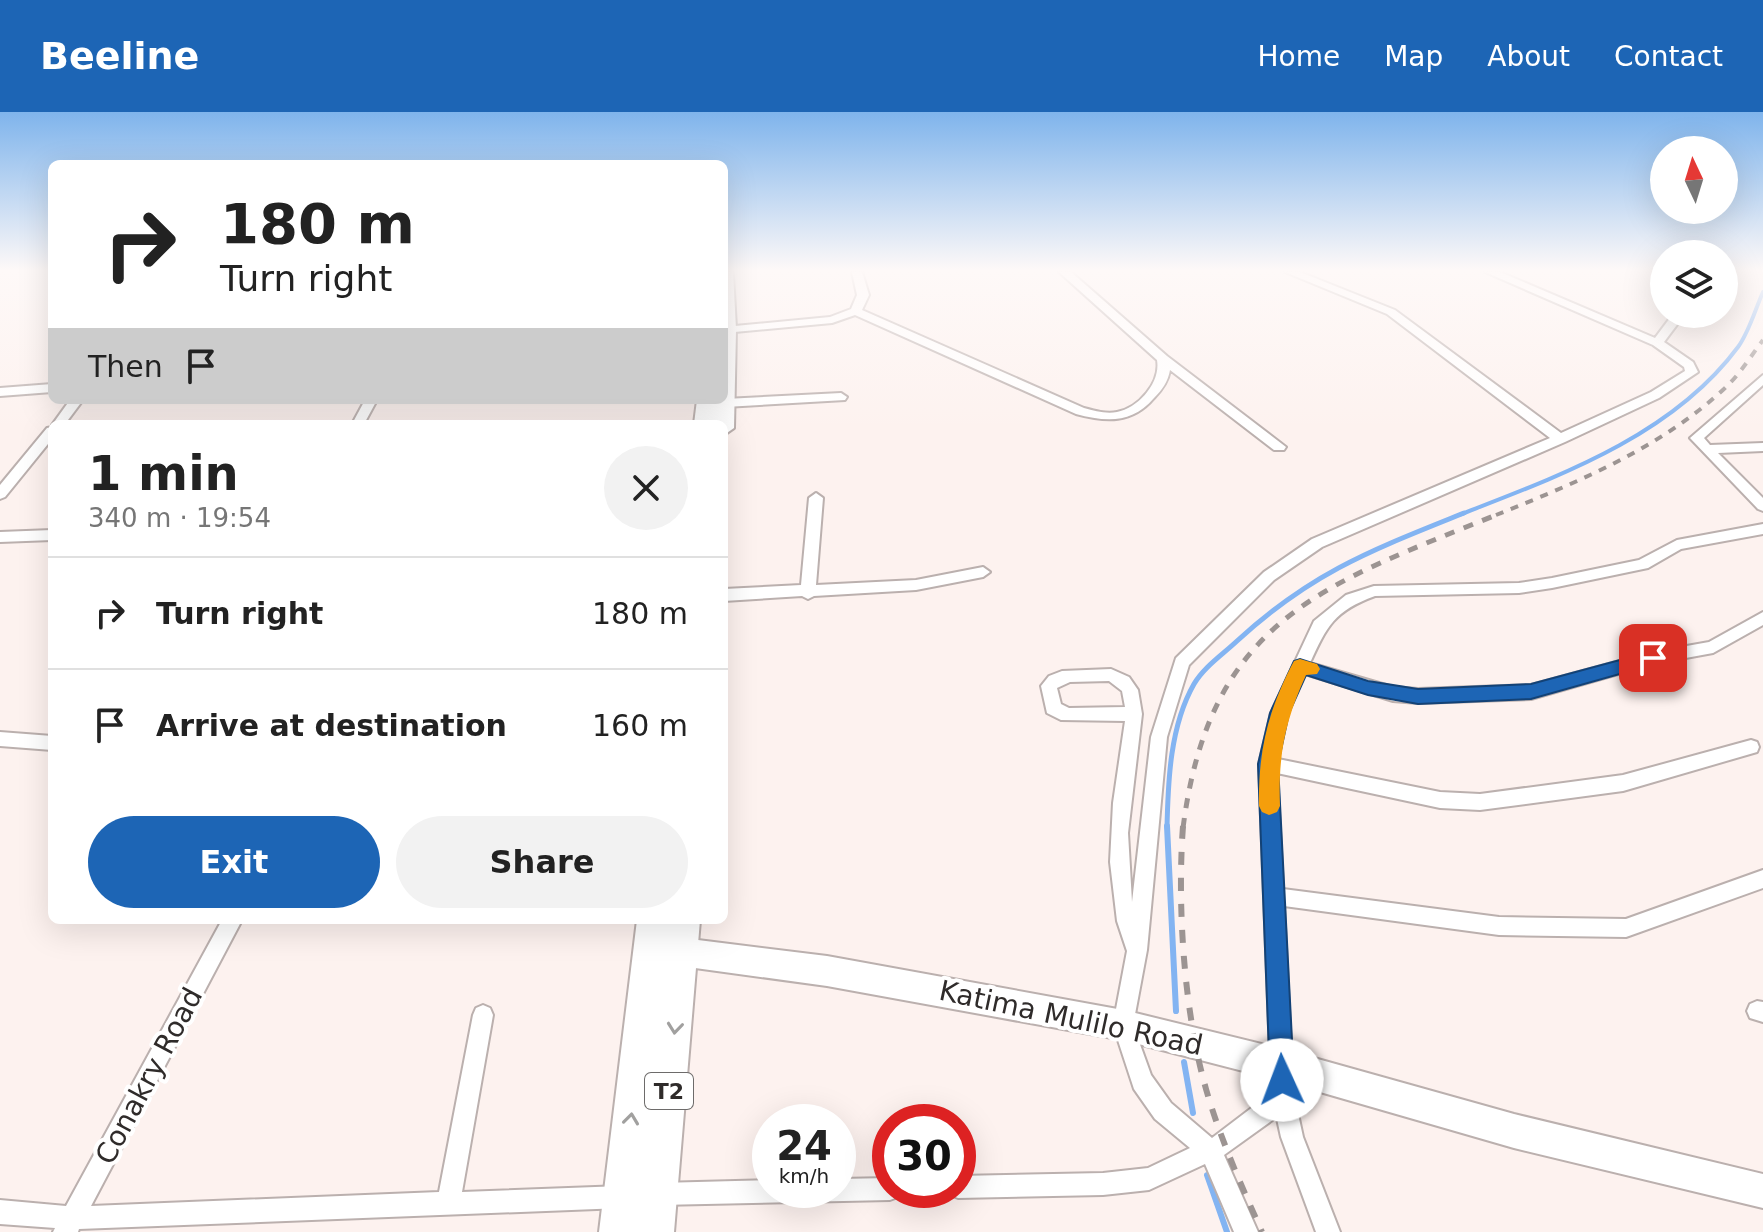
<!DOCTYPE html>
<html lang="en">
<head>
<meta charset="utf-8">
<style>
  :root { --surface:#fff; --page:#f2f2f2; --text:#222; --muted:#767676; --line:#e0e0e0; --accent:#1d65b5 }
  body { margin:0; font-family:"DejaVu Sans",sans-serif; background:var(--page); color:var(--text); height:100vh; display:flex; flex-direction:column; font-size:30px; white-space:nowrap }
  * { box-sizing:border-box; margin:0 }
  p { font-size:26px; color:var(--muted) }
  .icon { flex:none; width:44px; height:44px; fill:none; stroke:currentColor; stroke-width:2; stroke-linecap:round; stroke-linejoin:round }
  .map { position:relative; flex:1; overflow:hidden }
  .drawer { position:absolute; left:48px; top:308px; width:680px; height:504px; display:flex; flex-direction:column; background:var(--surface); border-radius:12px; box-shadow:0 8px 32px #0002 }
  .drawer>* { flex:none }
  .top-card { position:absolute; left:48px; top:48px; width:680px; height:244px; border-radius:12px; box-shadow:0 8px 32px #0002; background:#fff; color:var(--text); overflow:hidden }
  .needle { width:52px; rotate:356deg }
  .buttons { position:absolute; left:1650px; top:24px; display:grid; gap:16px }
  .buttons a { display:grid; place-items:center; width:88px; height:88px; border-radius:50%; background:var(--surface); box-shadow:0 8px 32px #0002; font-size:40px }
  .speed { position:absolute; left:752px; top:992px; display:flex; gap:16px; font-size:40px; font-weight:700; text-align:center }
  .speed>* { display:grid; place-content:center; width:104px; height:104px; border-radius:50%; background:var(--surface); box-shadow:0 8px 32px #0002; line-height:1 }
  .speed small { font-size:20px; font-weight:400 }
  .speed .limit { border:12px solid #d22; background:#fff; color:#111 }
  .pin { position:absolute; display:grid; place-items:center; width:68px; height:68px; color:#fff; margin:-34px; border-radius:16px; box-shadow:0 4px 12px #0006 }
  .me { position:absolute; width:88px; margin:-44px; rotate:358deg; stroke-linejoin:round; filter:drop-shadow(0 0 6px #0008) }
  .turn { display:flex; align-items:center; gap:28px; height:168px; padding:0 40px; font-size:36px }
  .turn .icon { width:104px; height:104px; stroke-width:2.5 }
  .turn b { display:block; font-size:56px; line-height:68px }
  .then { display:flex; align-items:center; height:76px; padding:0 40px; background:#0003; gap:16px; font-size:30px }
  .round { display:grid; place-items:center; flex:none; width:84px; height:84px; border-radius:42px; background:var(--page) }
  .headline { display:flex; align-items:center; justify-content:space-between; height:136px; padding:0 40px }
  h1 { font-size:48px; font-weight:700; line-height:60px }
  .button { display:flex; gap:16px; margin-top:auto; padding:16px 40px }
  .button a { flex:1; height:92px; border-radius:48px; background:var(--accent); color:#fff; font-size:32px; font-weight:700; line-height:92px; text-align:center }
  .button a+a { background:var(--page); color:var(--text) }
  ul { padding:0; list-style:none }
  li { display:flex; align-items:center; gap:24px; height:112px; padding:0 40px; border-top:2px solid var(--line) }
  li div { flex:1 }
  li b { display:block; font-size:30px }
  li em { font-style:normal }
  header { display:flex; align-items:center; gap:48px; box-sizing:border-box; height:112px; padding:0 40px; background:var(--accent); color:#fff }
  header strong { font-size:38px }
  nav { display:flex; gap:44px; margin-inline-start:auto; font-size:28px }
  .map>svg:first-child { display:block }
</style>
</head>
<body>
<header>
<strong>Beeline</strong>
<nav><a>Home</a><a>Map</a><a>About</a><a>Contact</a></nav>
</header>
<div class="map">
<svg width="1763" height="1120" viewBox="0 0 1763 1120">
  <rect width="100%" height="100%" fill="#fdf2ef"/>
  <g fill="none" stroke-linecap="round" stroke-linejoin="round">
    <!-- stream-far2 -->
    <path stroke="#83b4f2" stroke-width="4" d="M1459,403C1559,364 1672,324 1738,235C1749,220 1755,198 1763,180"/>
    <!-- stream-far1 -->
    <path stroke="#83b4f2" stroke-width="5" d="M1167,716C1168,669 1170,614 1194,572C1204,555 1222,543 1237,529C1312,460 1372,438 1464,401"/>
    <!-- stream -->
    <path stroke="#83b4f2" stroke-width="6" d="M1167,714L1176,899
      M1184,950L1193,1001
      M1207,1063L1227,1120"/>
    <defs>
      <path id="street" d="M852,160H862L869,183L862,198L1084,296C1095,299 1106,302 1117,300C1139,296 1161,270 1157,248L1059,160H1071L1167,244L1286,335L1284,338H1274L1170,258C1168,270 1162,278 1154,286C1132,312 1106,310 1076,302L855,203L832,211L724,221V215L830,205L851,197L857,183Z
        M1285,160H1300L1395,198L1561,321L1651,280L1685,259L1684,255L1653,233L1485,160H1500L1655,226L1673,202H1685L1664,230L1693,250L1698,260L1659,286L1565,330L1322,435L1274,468L1189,553L1167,625L1147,838L1133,913L1151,963L1171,991L1212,1026L1258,991L1271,967L1259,652L1271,601L1314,509L1346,483L1374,474L1519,471L1552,466L1639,448L1677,428L1763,412V422L1681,437L1648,456L1552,476L1519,481L1375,484C1334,499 1327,514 1310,551L1393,575L1418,577L1531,573L1653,540L1709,530L1763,500V513L1713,541L1653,552L1531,587L1418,591L1393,589L1305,562L1287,601L1278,647L1440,680L1480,682L1623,663L1751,628L1757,630L1759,635L1757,640L1623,679L1480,698L1440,696L1277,661L1283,777L1499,805L1626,807L1763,758V776L1626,825L1499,823L1284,794L1293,979L1303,1025L1340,1120H1316L1281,1025L1276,1002L1274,1007L1224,1043L1258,1120H1234L1205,1052L1149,1078L1103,1083L958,1086L950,1083L948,1078H958V1064L1103,1061L1148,1056L1190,1036L1155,1007L1134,977L1113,913L1127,839L1117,809L1110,750L1113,691L1125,609L1061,608L1047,601L1041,574L1049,564L1062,559L1111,557L1129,565L1138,578L1142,602L1128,721L1132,790L1151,625L1176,546L1264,460L1312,427L1550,326L1387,202ZM1109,569L1122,579L1125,595L1069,596L1061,592L1057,576L1070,570Z
        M1763,263V273L1704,326L1710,333L1763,331V339L1718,341L1763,386V399L1758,397L1690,326Z
        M52,272V280L0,284V276Z
        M841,281L847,285L845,288L725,295L719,291L725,287Z
        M70,288H83L65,312L52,313Z
        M365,288H377L364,312H352Z
        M52,315V327L5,385L0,387V373L47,316Z
        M816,381L823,386L816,473L916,468L983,455L990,460L983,465L916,478L814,484L808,487L802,484L724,489V477L801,473L809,386Z
        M52,418V428L0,430V420Z
        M0,620L52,624V638L0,634Z
        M222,808H242L91,1094L439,1080L473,903L476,896L483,893L490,896L493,903L462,1080L622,1074L630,1077L633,1085L630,1093L622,1096L79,1117L78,1120H53L55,1116L0,1112V1088L66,1094Z
        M1757,889L1763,890V910L1750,906L1747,899L1750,892Z
        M890,1066V1078H901L898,1085L890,1088L659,1093L651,1090L648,1082L651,1074L659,1071L770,1068V1078H838V1067Z"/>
      <path id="secondary" d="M666,824L827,844L1123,898L1282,937L1514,1002L1763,1062V1096L1514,1036L1282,969L1123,928L827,874L666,852L656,848L651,838L656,828Z"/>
      <path id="primary" d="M724,160H733L736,217L734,316L724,323V312H694L697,288H724Z
        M637,808H700L674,1120H599Z"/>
    </defs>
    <!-- street casing -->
    <use href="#street" stroke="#bbb0ae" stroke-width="4"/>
    <!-- secondary casing -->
    <use href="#secondary" stroke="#bbb0ae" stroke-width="4"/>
    <!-- primary casing -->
    <use href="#primary" stroke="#bbb0ae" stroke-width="4"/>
    <!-- street -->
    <use href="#street" fill="#fff" fill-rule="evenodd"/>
    <!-- secondary -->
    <use href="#secondary" fill="#fff" fill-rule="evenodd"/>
    <!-- primary -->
    <use href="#primary" fill="#fff" fill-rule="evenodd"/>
    <!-- rail-far2 -->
    <path stroke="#9c9492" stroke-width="4" stroke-dasharray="8 8" stroke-linecap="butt" d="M1496,403C1576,371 1661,336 1725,276C1740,262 1751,244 1763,228"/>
    <!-- rail-far1 -->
    <path stroke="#9c9492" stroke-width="5" stroke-dasharray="10 10" stroke-linecap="butt" d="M1183,716C1210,505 1326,472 1501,401"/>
    <!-- rail -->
    <path stroke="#9c9492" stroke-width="6" stroke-dasharray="13 13" stroke-linecap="butt" d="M1183,714C1177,794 1184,900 1206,977C1220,1026 1241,1073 1262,1120"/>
  </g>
  <!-- one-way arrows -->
  <defs><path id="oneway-chevron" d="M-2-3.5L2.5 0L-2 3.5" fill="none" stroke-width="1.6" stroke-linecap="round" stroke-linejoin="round" transform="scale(2)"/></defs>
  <g stroke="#a1a09f">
    <use href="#oneway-chevron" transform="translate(675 916) rotate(96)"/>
    <use href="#oneway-chevron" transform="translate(631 1007) rotate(-83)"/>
  </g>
  <!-- sky -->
  <linearGradient id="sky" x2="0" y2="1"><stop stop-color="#7fb4ec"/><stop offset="0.5" stop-color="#fef9f8"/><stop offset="1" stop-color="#fef9f8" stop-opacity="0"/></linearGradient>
  <rect width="1763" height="317" fill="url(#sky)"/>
  <!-- route -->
  <path fill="#1d65b5" stroke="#134276" stroke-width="2" d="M1653,539L1662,546L1659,551L1531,587L1418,592L1368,583L1306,563L1289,601L1278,652L1294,968L1290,977L1282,981L1273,977L1270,968L1258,652L1270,601L1294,549L1300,547L1368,569L1418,577L1531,572Z"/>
  <!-- slow -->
  <path fill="#f59e0b" d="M1300,547L1317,552L1320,557L1317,562L1306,563C1285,609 1278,643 1280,694L1277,700L1269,703L1262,700L1259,694C1258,639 1268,598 1294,549Z"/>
  <g text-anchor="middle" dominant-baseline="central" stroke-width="8" stroke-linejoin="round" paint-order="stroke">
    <!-- shield labels -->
    <rect fill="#fff" stroke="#6d6b6a" stroke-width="2" x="645" y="961" width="48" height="36" rx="6"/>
    <g font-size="22" font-weight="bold" fill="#2f2b2a">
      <text x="669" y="979">T2</text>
    </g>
    <!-- near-street labels -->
    <g font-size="28" fill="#2f2b2a" stroke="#fff">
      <text transform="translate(1071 906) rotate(12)">Katima Mulilo Road</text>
      <text transform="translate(149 964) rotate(-62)">Conakry Road</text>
    </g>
  </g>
</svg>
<div class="buttons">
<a><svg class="needle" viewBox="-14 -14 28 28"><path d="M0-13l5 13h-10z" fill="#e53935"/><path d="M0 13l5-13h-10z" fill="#767676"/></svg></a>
<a><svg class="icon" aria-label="layers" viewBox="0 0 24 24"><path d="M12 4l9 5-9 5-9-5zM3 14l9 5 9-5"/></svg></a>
</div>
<div class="speed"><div>24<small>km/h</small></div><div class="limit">30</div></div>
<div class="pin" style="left:1653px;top:546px;background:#d93025"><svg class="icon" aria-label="arrive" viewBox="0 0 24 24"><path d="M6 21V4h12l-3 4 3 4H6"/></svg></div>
<svg class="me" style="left:1282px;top:968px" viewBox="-20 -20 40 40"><circle r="19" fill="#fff"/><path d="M0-13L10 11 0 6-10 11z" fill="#1d65b5"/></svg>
<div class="top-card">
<div class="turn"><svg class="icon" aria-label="right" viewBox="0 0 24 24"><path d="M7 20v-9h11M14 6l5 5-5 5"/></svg><div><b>180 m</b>Turn right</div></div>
<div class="then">Then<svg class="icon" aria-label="arrive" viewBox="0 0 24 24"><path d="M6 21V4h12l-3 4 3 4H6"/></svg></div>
</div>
<section class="drawer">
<div class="headline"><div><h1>1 min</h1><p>340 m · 19:54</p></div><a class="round"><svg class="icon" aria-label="close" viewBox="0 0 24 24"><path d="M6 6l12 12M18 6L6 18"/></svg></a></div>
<ul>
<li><svg class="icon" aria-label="right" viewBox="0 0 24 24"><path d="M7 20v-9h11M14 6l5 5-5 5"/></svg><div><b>Turn right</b></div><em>180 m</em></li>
<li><svg class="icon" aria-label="arrive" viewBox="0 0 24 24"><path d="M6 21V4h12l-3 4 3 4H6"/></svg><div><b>Arrive at destination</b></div><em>160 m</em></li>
</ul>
<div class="button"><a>Exit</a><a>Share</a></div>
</section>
</div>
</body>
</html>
